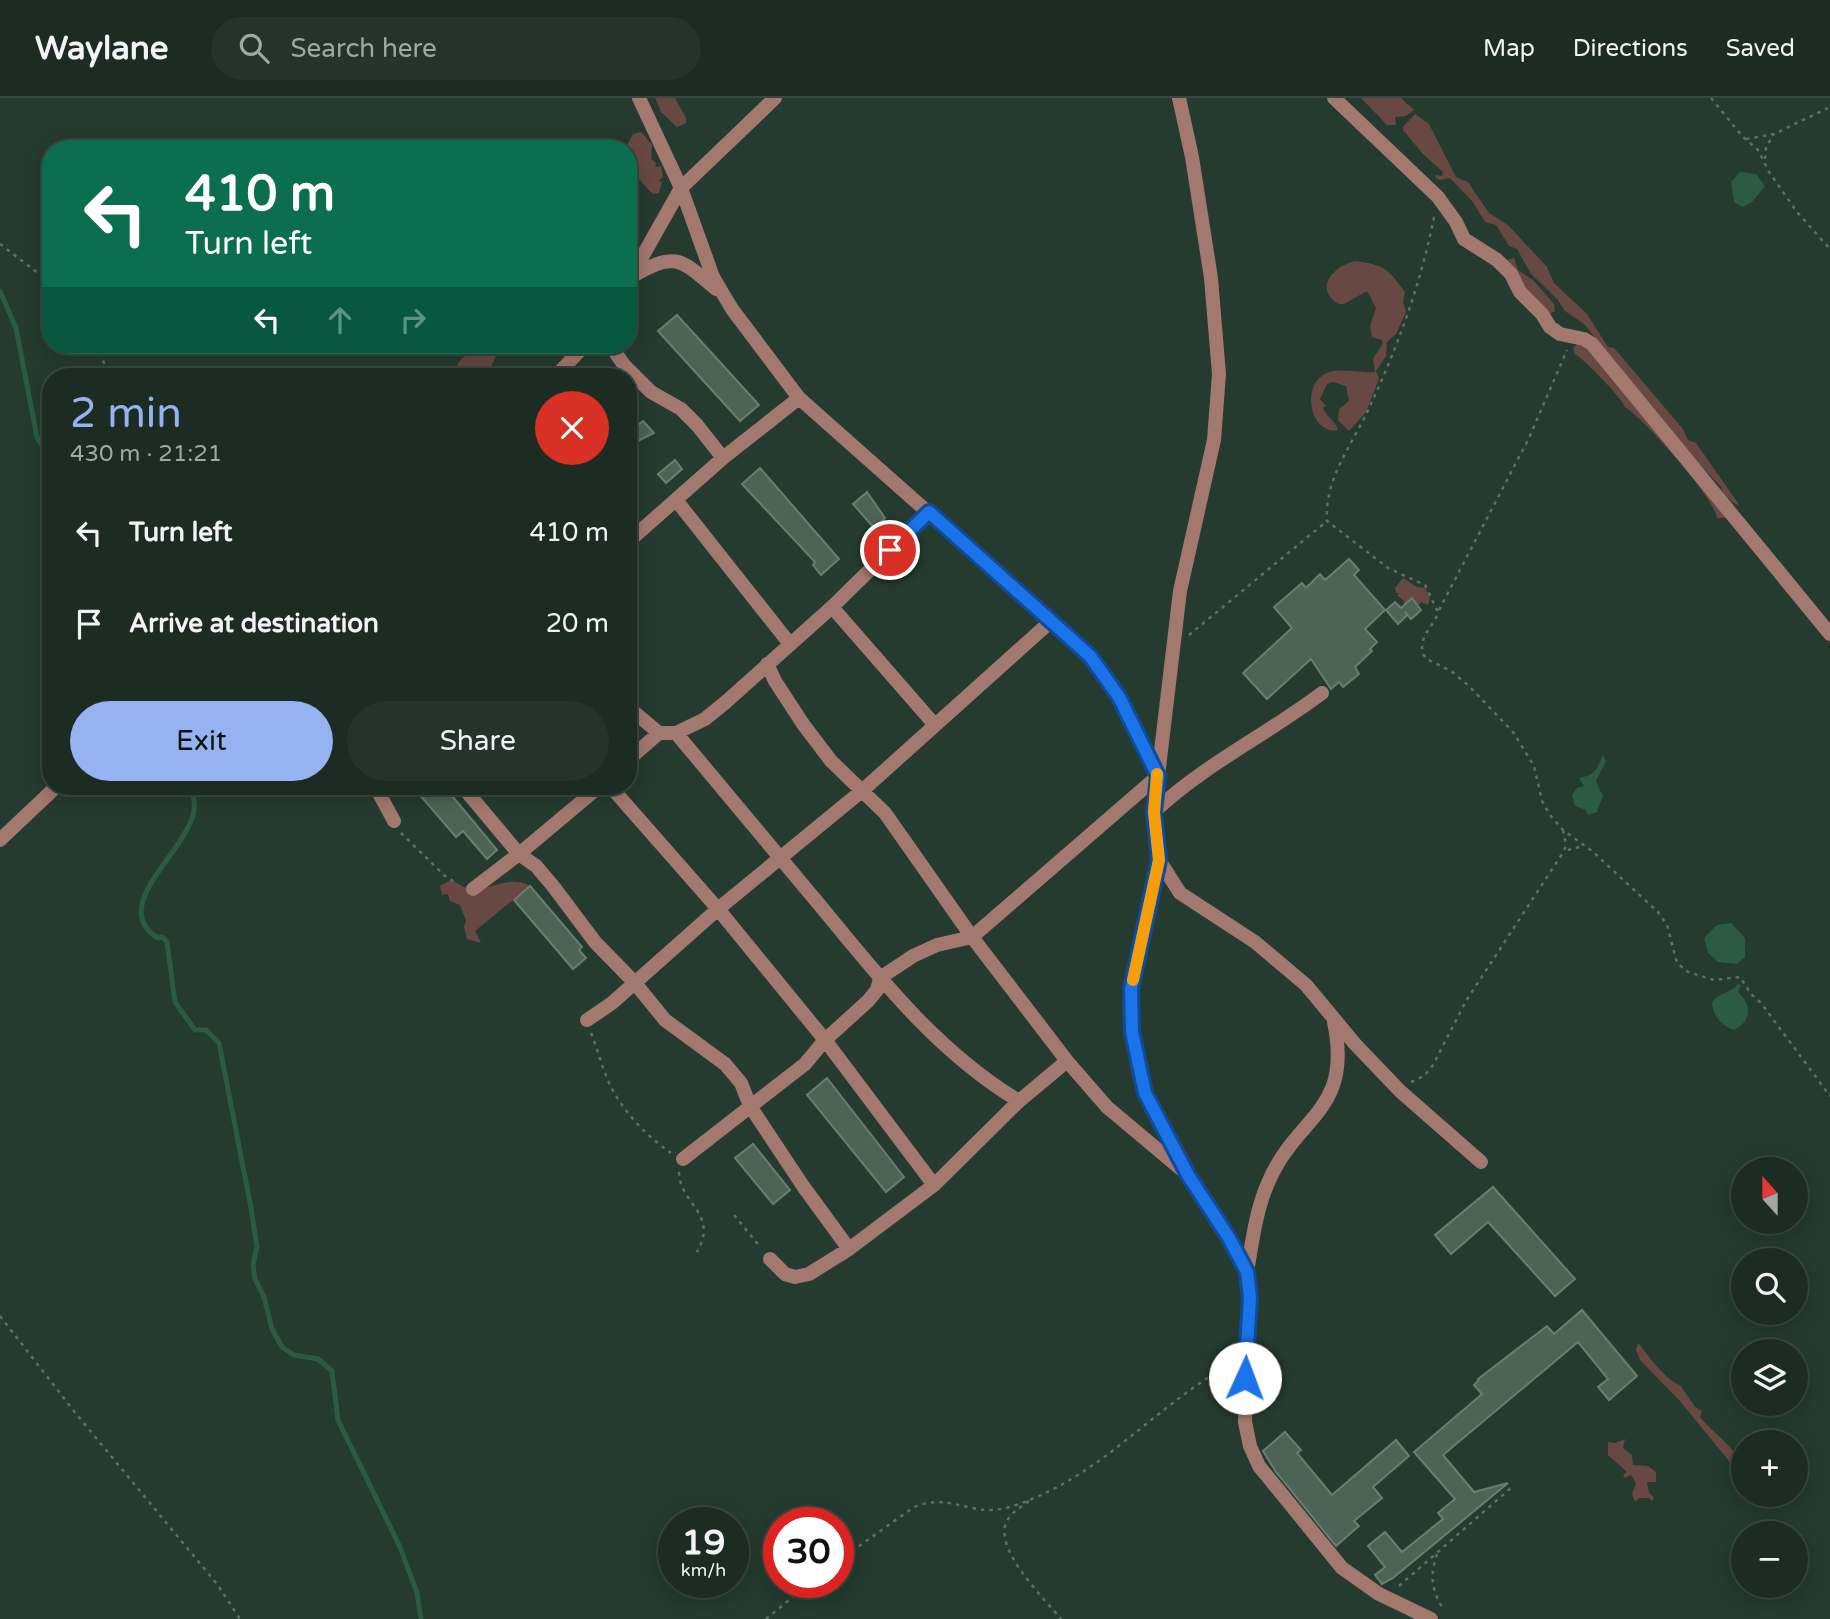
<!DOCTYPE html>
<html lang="en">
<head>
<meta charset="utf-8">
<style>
  :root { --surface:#1c2c23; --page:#25342b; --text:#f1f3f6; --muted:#a0a7a6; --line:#3a4841; --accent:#95b2f1 }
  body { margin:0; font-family:"Varela Round",sans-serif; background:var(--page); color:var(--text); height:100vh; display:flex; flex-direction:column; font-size:26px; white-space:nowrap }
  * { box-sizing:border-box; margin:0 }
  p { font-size:23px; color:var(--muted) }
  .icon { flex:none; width:38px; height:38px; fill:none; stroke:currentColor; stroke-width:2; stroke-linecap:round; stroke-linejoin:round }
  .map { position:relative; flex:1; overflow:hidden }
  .drawer { position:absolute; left:42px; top:270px; width:595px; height:427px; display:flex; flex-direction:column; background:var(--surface); border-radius:28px; box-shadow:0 4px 18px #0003,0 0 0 2px var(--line) }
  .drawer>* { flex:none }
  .hud { position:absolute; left:42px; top:42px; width:595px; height:214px; border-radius:28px; box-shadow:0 4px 18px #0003,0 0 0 2px var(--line); background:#0b6e4f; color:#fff; overflow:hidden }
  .needle { width:46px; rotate:339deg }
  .controls { position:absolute; left:1731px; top:1059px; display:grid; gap:14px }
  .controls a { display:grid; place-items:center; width:77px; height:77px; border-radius:50%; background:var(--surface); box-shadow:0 4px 18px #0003,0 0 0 2px var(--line); font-size:35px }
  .speed { position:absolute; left:658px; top:1409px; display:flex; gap:14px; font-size:35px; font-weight:700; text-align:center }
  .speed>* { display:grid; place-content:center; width:91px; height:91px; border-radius:50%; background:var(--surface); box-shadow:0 4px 18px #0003,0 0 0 2px var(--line); line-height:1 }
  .speed small { font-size:18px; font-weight:400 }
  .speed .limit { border:10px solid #d22; background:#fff; color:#111 }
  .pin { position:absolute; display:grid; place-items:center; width:60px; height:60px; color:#fff; margin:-30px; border:4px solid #fff; border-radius:50%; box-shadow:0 2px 7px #0007 }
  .me { position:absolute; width:77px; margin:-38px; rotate:2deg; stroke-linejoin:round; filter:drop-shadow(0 0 5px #0008) }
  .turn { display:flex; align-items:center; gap:24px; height:147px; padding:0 28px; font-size:32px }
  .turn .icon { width:91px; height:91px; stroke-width:2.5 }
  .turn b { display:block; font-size:49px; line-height:60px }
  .lanes { display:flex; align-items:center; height:66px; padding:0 28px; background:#0003; justify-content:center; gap:35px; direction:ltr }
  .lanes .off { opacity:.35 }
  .round { display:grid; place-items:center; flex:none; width:74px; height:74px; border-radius:37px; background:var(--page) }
  .overview { display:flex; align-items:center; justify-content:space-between; height:119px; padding:0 28px }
  h1 { font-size:42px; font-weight:600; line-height:52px; color:var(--accent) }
  .cta { display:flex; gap:14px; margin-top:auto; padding:14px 28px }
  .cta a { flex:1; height:80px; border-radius:42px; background:var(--accent); color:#111; font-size:28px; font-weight:600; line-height:80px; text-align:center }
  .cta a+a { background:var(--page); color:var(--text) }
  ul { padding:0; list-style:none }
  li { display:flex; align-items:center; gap:21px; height:91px; padding:0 28px }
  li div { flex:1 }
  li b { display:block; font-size:26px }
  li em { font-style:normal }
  header { display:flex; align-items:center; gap:42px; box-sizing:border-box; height:98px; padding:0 35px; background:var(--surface); border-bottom:2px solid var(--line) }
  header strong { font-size:33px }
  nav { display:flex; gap:38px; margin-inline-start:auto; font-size:24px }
  .search { width:490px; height:63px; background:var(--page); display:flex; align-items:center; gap:18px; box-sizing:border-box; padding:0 24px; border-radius:38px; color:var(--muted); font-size:26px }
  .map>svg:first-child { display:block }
</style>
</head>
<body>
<header>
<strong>Waylane</strong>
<div class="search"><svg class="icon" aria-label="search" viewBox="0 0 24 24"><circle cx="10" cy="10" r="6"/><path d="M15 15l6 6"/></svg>Search here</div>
<nav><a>Map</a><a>Directions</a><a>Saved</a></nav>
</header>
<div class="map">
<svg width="1830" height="1521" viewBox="0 0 1830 1521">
  <rect width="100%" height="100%" fill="#253b2f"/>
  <!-- green -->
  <path fill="#684842" d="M655,0H675L686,20V25L677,29L661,14Z
    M1361,0H1401L1414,12L1406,18L1395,19L1396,27H1387Z
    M1415,16L1429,26L1456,79L1468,84L1489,115L1508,127L1547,169L1554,185L1587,216L1608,249L1614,250L1683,331L1688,342L1696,345L1740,408L1732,404L1723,395L1721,389L1691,357L1584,226L1565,213L1557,201L1531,176L1517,151L1509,148L1496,127L1485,124L1473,104L1450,80L1439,82L1436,80L1435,77L1442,78L1443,74L1423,56L1403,32V29Z
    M641,34L652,47L651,61L656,65L655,69L661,68L663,79L658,83L662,84L659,95L653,96C645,89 635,76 629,66L628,51L626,49L633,36Z
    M1514,160L1518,172L1534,183L1554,206L1555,213L1551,215C1526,206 1518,184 1506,162Z
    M1355,163C1385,167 1387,170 1405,194L1403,204L1406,214L1396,236L1387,244L1386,258L1376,273L1379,281L1366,314L1350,332H1348L1338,322L1339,311L1349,303L1346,288L1333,284L1327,286L1320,301L1326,308L1323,310C1327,320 1334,320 1338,332C1309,338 1298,280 1333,273C1347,271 1361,275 1375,274L1373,261L1383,245L1382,242L1372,239L1370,228L1376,210L1367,193L1344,206H1339C1314,192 1331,169 1355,163Z
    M1577,246L1586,247L1727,420H1717C1715,400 1644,321 1625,309C1621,299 1584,261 1575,256L1573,250Z
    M487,251L496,259L486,278H452L456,276C455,260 473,251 487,251Z
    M1403,480L1417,489L1425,490L1430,500L1428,507L1421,504L1416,509L1413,503L1404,507V503L1397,497L1399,495H1396L1395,490Z
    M451,782C458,785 465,791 473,791C492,791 512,777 530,788L475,833L481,845L467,841L464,828L466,823L460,807L450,803L448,796L442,797L440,788Z
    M1638,1245C1649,1258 1664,1281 1680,1287L1695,1309L1702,1313L1700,1319C1716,1339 1743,1352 1743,1380L1679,1302L1640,1262L1636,1252Z
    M1625,1341L1623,1350L1632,1357L1633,1367L1648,1368L1656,1374V1384H1647L1649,1395L1654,1399L1652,1403L1649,1400H1639L1635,1404L1632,1396L1636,1385L1631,1377L1625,1380L1623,1377L1627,1374L1608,1357V1344L1615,1345Z"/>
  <!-- water -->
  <path fill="#2b5b43" d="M1740,74L1756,76L1765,88L1752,104L1743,109L1734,104L1731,84Z
    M1603,657L1606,663L1596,683C1605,706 1605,689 1597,714L1588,717L1586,712L1575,708L1572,697L1577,690L1584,688L1579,680C1595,677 1597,672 1603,657Z
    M1731,825L1745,840V859L1737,866L1718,864L1708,855L1704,840L1717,827Z
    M1738,886L1741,887L1738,894C1752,907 1752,923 1734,932C1722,928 1713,918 1712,905C1718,894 1731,896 1738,886Z"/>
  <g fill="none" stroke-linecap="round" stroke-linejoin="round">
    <!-- stream -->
    <path stroke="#2b5b43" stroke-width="5" d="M0,193L16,230L37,339L51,364
      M181,688C186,691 191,693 193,699C208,740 101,805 158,840L162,839L167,844L175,904L195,932H206L219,945L251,1110L257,1149L253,1167L255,1181L264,1199L272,1231L282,1249L294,1257L318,1261L332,1273L338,1322L400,1449L417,1495L421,1521"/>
  </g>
  <!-- building -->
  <path fill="#4c6356" stroke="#677e71" stroke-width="2" d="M677,217L759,307L740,323L658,233Z
    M643,323L654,335L628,348V335Z
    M675,362L682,371L666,385L658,376Z
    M760,370L839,461L821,477L813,467L815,464L742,386Z
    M867,394L885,420L874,430L853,406Z
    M1349,461L1359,472L1354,477L1385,512L1365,531L1377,544L1370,551L1372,553L1355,569L1359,576L1343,589L1339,584L1331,591L1311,561L1267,601L1243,575L1292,530L1274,509L1302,485L1306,490L1320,476L1325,482Z
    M1412,500L1421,512L1411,521L1405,514L1407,517L1398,526L1386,512L1395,504L1401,510Z
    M412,688H444L497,752L487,761L463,733L456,739Z
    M530,788L582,849L579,852L586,860L573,871L514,802Z
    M827,980L904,1079L886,1094L807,997Z
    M753,1046L790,1092L773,1106L735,1060Z
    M1493,1089L1575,1181L1555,1198L1488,1124L1451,1156L1435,1137Z
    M1582,1212L1637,1278L1609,1302L1598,1289L1608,1281L1578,1244L1443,1357L1474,1394L1508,1385L1393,1480L1382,1486L1375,1477L1385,1469L1368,1448L1385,1434L1402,1454L1443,1421L1438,1415L1455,1401L1414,1354L1482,1296L1474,1287L1479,1282L1478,1281L1547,1228L1554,1236Z
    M1285,1334L1301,1352L1297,1355L1332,1397L1396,1342L1409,1358L1373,1389L1382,1400L1354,1423L1359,1428L1336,1448L1276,1374L1263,1353Z"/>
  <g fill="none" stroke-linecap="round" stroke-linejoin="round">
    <!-- path -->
    <path stroke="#5e7167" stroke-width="2.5" stroke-dasharray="3.5 5" stroke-linecap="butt" d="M1711,0L1742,38L1758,52L1769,74L1797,114L1830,151
      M1746,41L1774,36L1830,9
      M1765,61L1766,49L1774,36
      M1434,119C1421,185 1398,248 1370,308C1353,346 1324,380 1327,423L1388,470L1425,487L1438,514C1433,531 1421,533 1422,555L1427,561L1451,573L1468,587L1513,634L1534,668L1542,703L1550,717L1563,732L1592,753L1658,814L1667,827L1677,865L1688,874L1714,882L1740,879L1751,896L1761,905L1830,998
      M0,146L51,185
      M96,247L110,278
      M1439,512L1529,340L1567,252
      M1189,537L1327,423
      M1563,732L1566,747L1564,753L1583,748
      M401,735L445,778L458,786
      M591,935C598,952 602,970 610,987C623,1013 646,1038 671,1055
      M1411,984L1424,978L1433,967L1466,903L1564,753
      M679,1074C680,1107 719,1115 697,1154
      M734,1117L761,1150
      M0,1218L77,1317L217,1486L240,1521
      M1029,1403C1020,1410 1010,1415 1006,1425C995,1453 1044,1500 1061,1521
      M1437,1456C1430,1477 1431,1490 1442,1509
      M838,1463L914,1409C945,1396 964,1413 993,1412C1005,1411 1018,1407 1029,1402C1107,1372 1161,1303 1233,1265
      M1399,1488L1512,1389
      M766,1521L811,1484"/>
    <!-- street -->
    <path stroke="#a3786f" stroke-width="14" d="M639,0L681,90L713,179L732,211L799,300L1090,558L1119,599L1158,678L1154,714L1159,762L1131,891L1132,934L1145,995L1188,1077L1229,1140L1247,1174L1250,1200L1245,1324L1250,1348L1259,1368L1342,1470L1379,1496L1431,1521
      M1334,0L1438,99L1456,124L1464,141L1497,162L1511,176L1520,194L1542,216L1550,229L1560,236L1584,241L1592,246L1830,536
      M631,179C675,154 679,159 716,191
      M628,184L681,90L775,0
      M610,247L624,267L651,294L681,311L697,327L723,360
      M556,278L585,247
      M676,402L790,546
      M628,422L638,435
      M628,444L723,360L799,300
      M832,509L934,626
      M767,566L775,583L803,626L831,663L885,715L972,839L1067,963
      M628,609L659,635
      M676,635C725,694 774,752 823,811C881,882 939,955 1019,1003
      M628,662L659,635H676L705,621L727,603L832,509L929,414
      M375,688L394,723
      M462,688L519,756L536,768L553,788L595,844L634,884L665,922L725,966L741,985L750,1008L803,1088L849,1151
      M610,688L718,811L825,942L934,1087
      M1154,714C1203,667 1268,636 1322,595
      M0,742L57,688
      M1159,762L1180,795L1255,844L1306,887L1355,946L1400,993L1481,1064
      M473,791L519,756L600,688
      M587,922L612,905L718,811L863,692L1050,524
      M683,1061L805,966L825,942L868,903L877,892L880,880L913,858L937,847L972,839L1158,678L1180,493L1214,342L1219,276L1211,180L1192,59L1179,0
      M770,1161L785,1176L795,1179L809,1176L849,1151L934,1087L1019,1003L1067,963L1107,1009L1182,1072
      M1247,1174C1252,1145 1256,1112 1268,1085C1297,1016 1353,1015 1334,924"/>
  </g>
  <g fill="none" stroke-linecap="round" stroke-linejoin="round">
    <defs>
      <path id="route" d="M890,452L929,414L1090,558L1119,599L1158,678L1154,714L1159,762L1131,891L1132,934L1145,995L1188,1077L1229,1140L1247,1174L1250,1200L1245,1280"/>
    </defs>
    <!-- route casing -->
    <use href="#route" stroke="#114b97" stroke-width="18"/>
    <!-- route -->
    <use href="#route" stroke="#1a73e8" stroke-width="12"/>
    <!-- slow -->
    <path stroke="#f59e0b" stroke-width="12" d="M1133,882L1159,762L1154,714L1157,676"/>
  </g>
</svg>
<div class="controls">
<a><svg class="needle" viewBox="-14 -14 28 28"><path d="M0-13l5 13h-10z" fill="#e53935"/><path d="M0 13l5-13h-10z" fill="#a0a7a6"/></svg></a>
<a><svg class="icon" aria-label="search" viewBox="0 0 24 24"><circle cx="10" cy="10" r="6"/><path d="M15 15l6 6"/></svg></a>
<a><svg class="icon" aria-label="layers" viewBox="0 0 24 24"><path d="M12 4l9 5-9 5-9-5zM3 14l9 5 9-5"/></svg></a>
<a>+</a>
<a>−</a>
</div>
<div class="speed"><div>19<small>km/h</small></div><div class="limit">30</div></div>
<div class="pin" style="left:890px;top:452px;background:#d93025"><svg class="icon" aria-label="arrive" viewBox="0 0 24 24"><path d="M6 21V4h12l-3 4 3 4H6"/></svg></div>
<svg class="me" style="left:1245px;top:1280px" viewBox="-20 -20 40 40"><circle r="19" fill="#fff"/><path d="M0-13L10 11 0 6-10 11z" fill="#1a73e8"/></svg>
<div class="hud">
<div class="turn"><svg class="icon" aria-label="left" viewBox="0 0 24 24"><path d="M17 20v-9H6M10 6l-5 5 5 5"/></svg><div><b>410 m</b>Turn left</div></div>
<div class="lanes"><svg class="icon" aria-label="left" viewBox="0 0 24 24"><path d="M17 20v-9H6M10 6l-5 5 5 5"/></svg><svg class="icon off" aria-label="ahead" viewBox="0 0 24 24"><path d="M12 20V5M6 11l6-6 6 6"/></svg><svg class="icon off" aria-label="right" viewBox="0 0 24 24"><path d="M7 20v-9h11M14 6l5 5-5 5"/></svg></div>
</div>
<section class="drawer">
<div class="overview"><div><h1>2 min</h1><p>430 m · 21:21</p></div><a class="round" style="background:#d93025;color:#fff"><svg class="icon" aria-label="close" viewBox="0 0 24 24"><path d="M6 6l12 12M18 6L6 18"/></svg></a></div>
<ul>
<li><svg class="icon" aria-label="left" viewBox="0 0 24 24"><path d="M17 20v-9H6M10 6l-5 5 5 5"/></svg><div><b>Turn left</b></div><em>410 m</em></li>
<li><svg class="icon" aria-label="arrive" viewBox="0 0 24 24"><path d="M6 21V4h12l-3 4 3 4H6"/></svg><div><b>Arrive at destination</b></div><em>20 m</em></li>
</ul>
<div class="cta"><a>Exit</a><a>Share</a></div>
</section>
</div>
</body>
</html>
